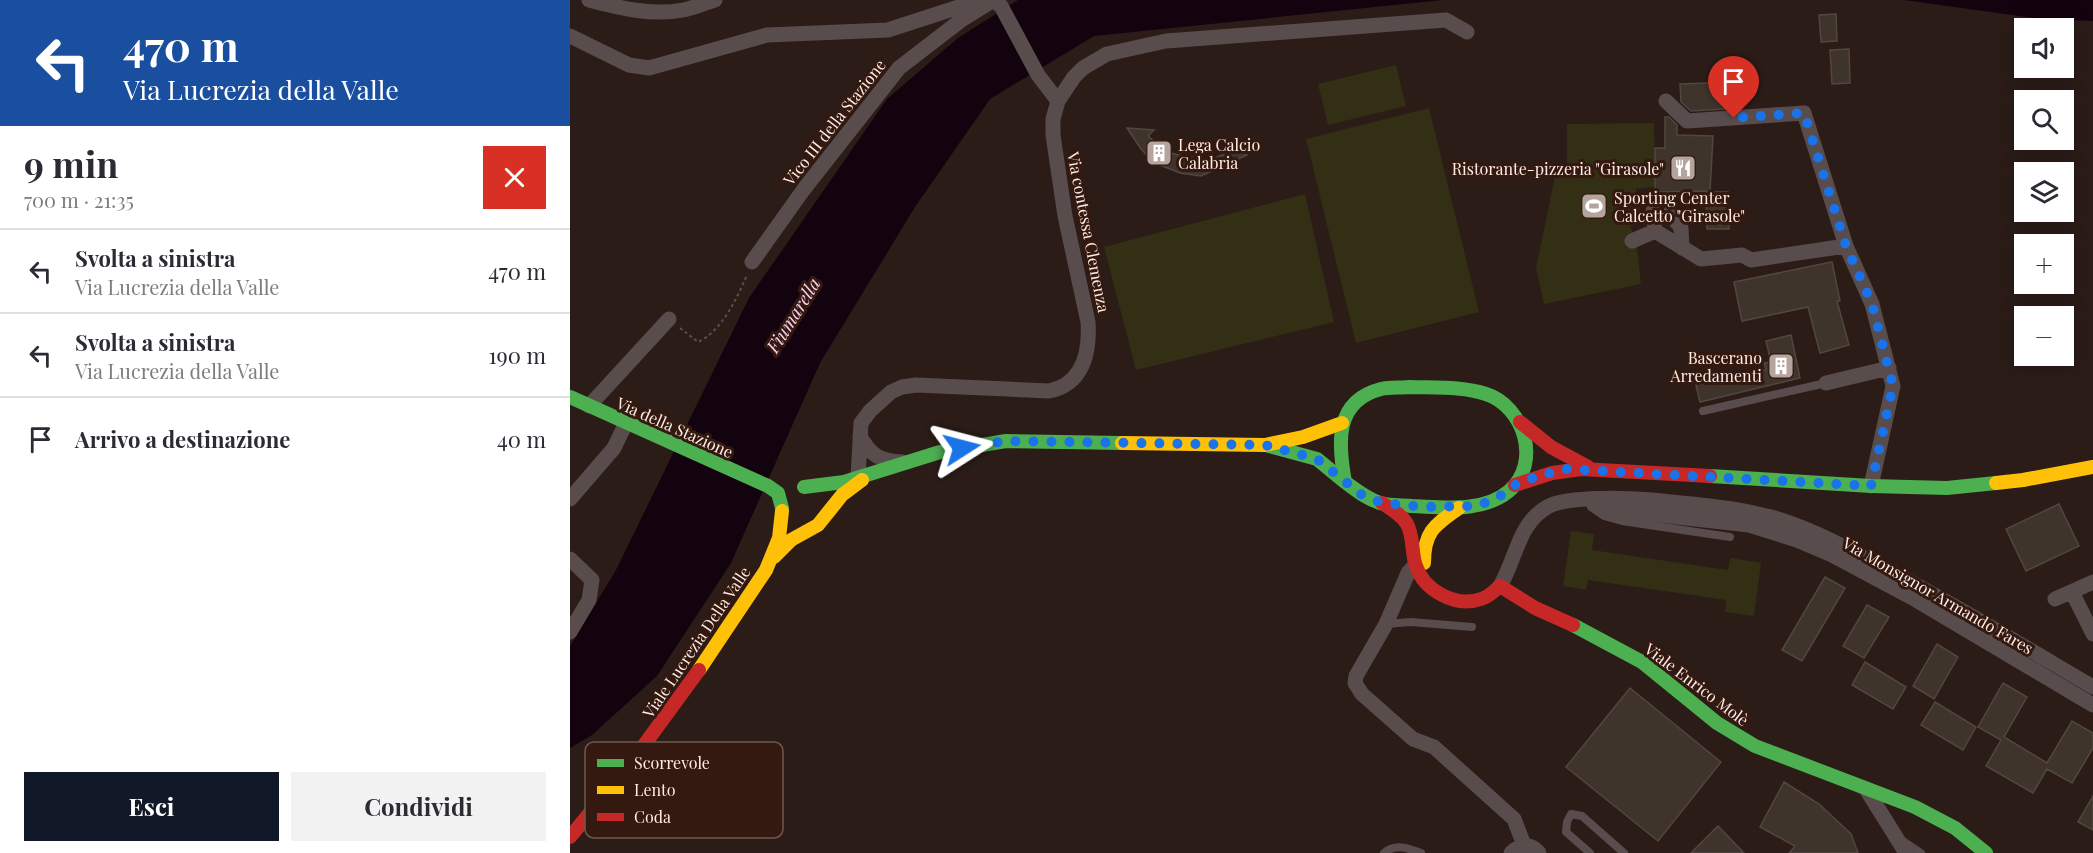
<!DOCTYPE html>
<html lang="it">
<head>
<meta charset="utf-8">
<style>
  :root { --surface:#fff; --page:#f2f2f3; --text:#2b2b33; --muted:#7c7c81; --line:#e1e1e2; --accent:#111827 }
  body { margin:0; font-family:"Playfair Display",serif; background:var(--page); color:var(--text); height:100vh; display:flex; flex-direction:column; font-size:22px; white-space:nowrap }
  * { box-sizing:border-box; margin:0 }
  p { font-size:20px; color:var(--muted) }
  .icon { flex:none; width:33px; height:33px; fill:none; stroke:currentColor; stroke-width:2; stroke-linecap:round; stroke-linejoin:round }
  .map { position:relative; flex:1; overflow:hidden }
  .side { display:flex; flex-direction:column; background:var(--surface); width:570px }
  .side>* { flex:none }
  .hud { background:#1a4fa0; color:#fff; overflow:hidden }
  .tools { position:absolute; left:1444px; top:18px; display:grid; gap:12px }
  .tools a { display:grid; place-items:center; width:60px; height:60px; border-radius:0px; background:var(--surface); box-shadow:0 3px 15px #0003; font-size:30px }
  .pin { position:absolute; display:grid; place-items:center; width:51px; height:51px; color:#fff; margin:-62px -26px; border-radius:50% 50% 50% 0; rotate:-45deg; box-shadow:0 0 6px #0007 }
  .pin .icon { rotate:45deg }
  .me { position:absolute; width:66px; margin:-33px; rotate:81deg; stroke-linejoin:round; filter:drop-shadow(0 0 4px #0008) }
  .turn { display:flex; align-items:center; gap:21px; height:126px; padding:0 24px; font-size:27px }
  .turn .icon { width:78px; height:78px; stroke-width:2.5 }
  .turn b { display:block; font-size:42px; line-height:51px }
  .round { display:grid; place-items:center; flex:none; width:63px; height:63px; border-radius:0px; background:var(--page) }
  .overview { display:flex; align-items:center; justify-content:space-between; height:102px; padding:0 24px }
  h1 { font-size:36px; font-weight:700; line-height:45px }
  .action { display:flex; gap:12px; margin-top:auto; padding:12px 24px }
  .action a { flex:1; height:69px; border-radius:0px; background:var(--accent); color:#fff; font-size:24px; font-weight:700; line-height:69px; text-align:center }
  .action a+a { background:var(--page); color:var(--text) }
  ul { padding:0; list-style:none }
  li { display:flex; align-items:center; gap:18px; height:84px; padding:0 24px; border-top:2px solid var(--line) }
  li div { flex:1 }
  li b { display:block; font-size:22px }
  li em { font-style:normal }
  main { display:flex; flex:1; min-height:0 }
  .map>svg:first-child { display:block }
</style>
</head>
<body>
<main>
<section class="side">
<div class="hud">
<div class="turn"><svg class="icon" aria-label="left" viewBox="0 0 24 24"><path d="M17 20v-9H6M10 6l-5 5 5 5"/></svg><div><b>470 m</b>Via Lucrezia della Valle</div></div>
</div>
<div class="overview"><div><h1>9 min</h1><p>700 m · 21:35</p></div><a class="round" style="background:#d93025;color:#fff"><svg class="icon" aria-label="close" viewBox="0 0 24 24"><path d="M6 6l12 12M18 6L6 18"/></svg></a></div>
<ul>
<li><svg class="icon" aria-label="left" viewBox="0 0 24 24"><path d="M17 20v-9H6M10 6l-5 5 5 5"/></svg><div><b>Svolta a sinistra</b><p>Via Lucrezia della Valle</p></div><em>470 m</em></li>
<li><svg class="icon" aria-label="left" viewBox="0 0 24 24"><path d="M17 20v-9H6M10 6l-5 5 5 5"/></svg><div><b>Svolta a sinistra</b><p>Via Lucrezia della Valle</p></div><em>190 m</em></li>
<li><svg class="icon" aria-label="arrive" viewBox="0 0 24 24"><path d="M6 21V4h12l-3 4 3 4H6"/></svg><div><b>Arrivo a destinazione</b></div><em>40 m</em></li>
</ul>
<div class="action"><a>Esci</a><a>Condividi</a></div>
</section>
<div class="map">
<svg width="1523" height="853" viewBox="0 0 1523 853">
  <rect width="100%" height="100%" fill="#2b1c17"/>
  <!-- green -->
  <path fill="#322f14" d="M826,65L836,106L758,125L748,84Z
    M859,108L909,312L786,343L736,139Z
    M1084,123L1085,187L1066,189L1072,223L1060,226L1066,239L1071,284L974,304L966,268L986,171L997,169V124Z
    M735,194L764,322L566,370L534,247Z
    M1001,531L1024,534L1022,550L1158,570L1160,558L1191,563L1184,616L1155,612L1156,600L1018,580L1016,590L993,586Z"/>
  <!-- water -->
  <path fill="#13030f" d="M448,0H873L524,36L420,99L345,207L250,363L161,563L87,676L22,735L0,748V646L46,570L179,298L317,99L388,38Z
    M1334,0H1523V21L1471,19Z"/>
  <!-- building -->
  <path fill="#3e342c" stroke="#524740" stroke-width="1.5" d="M1266,14L1267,41L1251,42L1249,15Z
    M1279,49L1280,83L1262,84L1260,50Z
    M1168,82L1169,108L1121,111L1111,102L1110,84Z
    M1095,117H1099L1107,125V135L1143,136L1140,191L1085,192V148H1095Z
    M557,128L584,130L578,136L597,152L617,157L643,159L663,150L677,155L631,176L610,173L585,163L571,149Z
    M1136,192H1158L1159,229H1137Z
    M1262,262L1270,301H1267L1279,345L1250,353L1238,307L1172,321L1164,282Z
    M1221,335L1230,378L1130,402L1126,385L1196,370L1194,363L1201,362L1196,341Z
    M1489,504L1509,546L1456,571L1436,529Z
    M1255,577L1275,588L1232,661L1212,650Z
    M1297,605L1319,617L1294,658L1273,646Z
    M1367,644L1388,657L1364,699L1343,686Z
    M1295,662L1336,687L1323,709L1282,685Z
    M1433,683L1457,697L1434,737L1477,763L1502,721L1523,733V748L1502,783L1477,769L1463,793L1416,766L1431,740L1408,727Z
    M1060,688L1151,762L1088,841L996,767Z
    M1365,702L1406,727L1393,750L1351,725Z
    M1214,782L1249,804L1281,834L1288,853H1219L1225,846L1190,827Z
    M1523,796V830L1508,822Z
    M1148,826L1174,853H1121Z"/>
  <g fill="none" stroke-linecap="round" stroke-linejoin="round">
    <!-- path -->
    <path stroke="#5b504f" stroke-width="2" stroke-dasharray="3 3" stroke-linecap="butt" d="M110,328L128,342C152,331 167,298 177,275"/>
    <!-- lane -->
    <path stroke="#594c4d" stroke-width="8" d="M1133,411L1256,383
      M1021,507L1034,516L1052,521L1160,537
      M816,624L841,622L902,627
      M1333,841L1351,853
      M814,853C825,843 838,848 851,853
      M1020,853L996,832L997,822L1001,814L1012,816L1054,853"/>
    <!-- street -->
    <path stroke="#594c4d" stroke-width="15" d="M19,0C50,8 81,16 113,10C124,8 134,3 145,0
      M422,0L431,6L468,75L488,101
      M0,36L59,65L79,68L197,35L318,30L410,0
      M1096,101L1117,121L1234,113L1276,246L1302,304L1323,386L1301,486
      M1083,211L1085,231
      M1100,213L1111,228L1112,248
      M1085,231L1131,259L1172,255L1181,260L1276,246
      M1062,241L1085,231
      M182,262L234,189L329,68L390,21L422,1
      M1256,383L1319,368
      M19,406L99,319
      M290,436C301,456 310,461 333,462
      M288,477L291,423L300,411L321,392L332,387L346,385L479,391C513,384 520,353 518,322L495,216L483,135V119L488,101L504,77L513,68L537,54L596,41L876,20L897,32
      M0,499L44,448L56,423
      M1025,504L1053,511L1179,525L1227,540L1260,554L1346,600L1523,705
      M0,559L22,580L19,600L0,632
      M846,564L838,573L816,624L786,676L785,683L792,694L843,739L864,747L944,819L954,845
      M930,586C946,560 948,522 979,506C999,496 1059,498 1082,500C1129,505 1175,507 1220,523C1254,535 1286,553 1318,570C1388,606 1455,647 1523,687
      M1502,592L1523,634
      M1485,599L1523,582
      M1296,789L1336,853
      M941,853C949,844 961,843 969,853"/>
    <!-- fast -->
    <path stroke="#4caf50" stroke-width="14" d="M839,387C864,388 892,386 916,394C954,406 972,463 939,491C913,513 873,507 842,506C831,505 820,506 810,503C797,499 786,490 775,482C768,444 764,401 811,389C820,387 830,388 839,387Z
      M0,397L198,486L208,493L212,508
      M699,446L747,459L775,482
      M1140,476L1301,486L1377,488L1426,483
      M234,487L274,482L370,452L436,441L552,443
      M1003,625L1072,662L1147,723L1185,746L1345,807L1385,828L1416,853"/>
    <!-- slow -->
    <path stroke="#ffc107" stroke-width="14" d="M552,443L695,445L733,437L772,423
      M1426,483L1453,480L1523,467
      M204,557L221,540L248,525L272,495L292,480
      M854,563C854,531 865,525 889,508
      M129,670L196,570L209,538L212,511"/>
    <!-- jam -->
    <path stroke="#c62828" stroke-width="14" d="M950,422L981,447L1018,467
      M945,485L982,473L1011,469L1140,476
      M812,503C821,509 832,515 837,524C844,537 841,552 846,566C854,590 885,608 911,599C919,597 924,591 930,586L965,608L1003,625
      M0,837L61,763L129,670"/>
  </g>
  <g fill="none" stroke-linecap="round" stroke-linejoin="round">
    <!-- route -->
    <path stroke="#1a73e8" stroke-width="10" stroke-dasharray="0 18" d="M392,448L436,441L695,445L747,459L792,495L812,503L854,507L906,506L926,499L945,485L968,476L996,469L1301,486L1323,386L1302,304L1276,246L1234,113L1164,118"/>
  </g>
  <!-- icons -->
  <defs>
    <symbol id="building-square" viewBox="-11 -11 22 22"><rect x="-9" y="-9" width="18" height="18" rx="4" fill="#b5a39d" stroke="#33190f"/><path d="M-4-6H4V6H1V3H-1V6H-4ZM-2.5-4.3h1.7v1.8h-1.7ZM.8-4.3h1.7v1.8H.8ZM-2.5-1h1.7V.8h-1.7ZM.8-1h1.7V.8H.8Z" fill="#fff"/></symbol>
    <symbol id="restaurant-square" viewBox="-11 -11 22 22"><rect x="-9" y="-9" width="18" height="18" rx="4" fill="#b5a39d" stroke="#33190f"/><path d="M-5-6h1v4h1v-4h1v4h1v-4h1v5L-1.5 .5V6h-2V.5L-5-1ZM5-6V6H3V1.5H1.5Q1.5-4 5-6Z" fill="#fff"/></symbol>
    <symbol id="stadium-square" viewBox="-11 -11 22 22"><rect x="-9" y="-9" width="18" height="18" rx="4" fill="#b5a39d" stroke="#33190f"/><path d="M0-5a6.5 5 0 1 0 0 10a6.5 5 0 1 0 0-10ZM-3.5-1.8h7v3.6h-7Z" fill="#fff"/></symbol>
  </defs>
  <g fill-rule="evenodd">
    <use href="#building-square" x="574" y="138" width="30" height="30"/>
    <use href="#restaurant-square" x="1098" y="153" width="30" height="30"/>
    <use href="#stadium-square" x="1009" y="191" width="30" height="30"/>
    <use href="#building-square" x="1196" y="351" width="30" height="30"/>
  </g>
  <g text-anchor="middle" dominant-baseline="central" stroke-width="6" stroke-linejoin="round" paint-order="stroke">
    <!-- street labels -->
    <g font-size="16" fill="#ffece5" stroke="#33190f">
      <text transform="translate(264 122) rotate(-52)">Vico III della Stazione</text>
      <text transform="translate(519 232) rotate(79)">Via contessa Clemenza</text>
      <text transform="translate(105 427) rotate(24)">Via della Stazione</text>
      <text transform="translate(1368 595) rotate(30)">Via Monsignor Armando Fares</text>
      <text transform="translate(126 642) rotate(-56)">Viale Lucrezia Della Valle</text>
      <text transform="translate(1127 684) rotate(37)">Viale Enrico Molè</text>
    </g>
    <!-- poi labels -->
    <g font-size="16" fill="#ffece5" stroke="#33190f" text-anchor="start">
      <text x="608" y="144">Lega Calcio<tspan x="608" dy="18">Calabria</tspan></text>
      <text x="1094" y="168" text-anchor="end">Ristorante-pizzeria "Girasole"</text>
      <text x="1044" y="197">Sporting Center<tspan x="1044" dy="18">Calcetto "Girasole"</tspan></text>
      <text x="1192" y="357" text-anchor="end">Bascerano<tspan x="1192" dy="18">Arredamenti</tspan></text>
    </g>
    <!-- water labels -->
    <g font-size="18" font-style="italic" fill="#fad0ef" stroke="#33190f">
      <text transform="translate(223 315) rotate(-58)">Fiumarella</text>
    </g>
  </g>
  <!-- legend -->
  <rect x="15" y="742" width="198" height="96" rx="9" fill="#33190f" stroke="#70584f" stroke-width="1.5"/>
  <rect x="27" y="759" width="27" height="8" fill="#4caf50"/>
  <rect x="27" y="786" width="27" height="8" fill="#ffc107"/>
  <rect x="27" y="813" width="27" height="8" fill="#c62828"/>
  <g font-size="16" fill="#ffece5">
    <text x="64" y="769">Scorrevole</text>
    <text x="64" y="796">Lento</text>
    <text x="64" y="823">Coda</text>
  </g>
</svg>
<div class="tools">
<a><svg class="icon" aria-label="sound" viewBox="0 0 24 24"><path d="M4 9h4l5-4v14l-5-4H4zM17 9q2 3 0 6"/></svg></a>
<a><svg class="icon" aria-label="search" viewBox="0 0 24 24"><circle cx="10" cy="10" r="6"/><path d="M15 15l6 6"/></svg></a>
<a><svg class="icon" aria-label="layers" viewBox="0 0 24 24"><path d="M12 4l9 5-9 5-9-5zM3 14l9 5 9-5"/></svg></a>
<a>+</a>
<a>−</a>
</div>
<div class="pin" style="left:1164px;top:118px;background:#d93025"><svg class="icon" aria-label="arrive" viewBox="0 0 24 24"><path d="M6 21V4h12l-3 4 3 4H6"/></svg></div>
<svg class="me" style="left:392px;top:448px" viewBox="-20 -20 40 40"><path d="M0-17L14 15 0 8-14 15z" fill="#1a73e8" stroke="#fff" stroke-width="4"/></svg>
</div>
</main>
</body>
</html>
